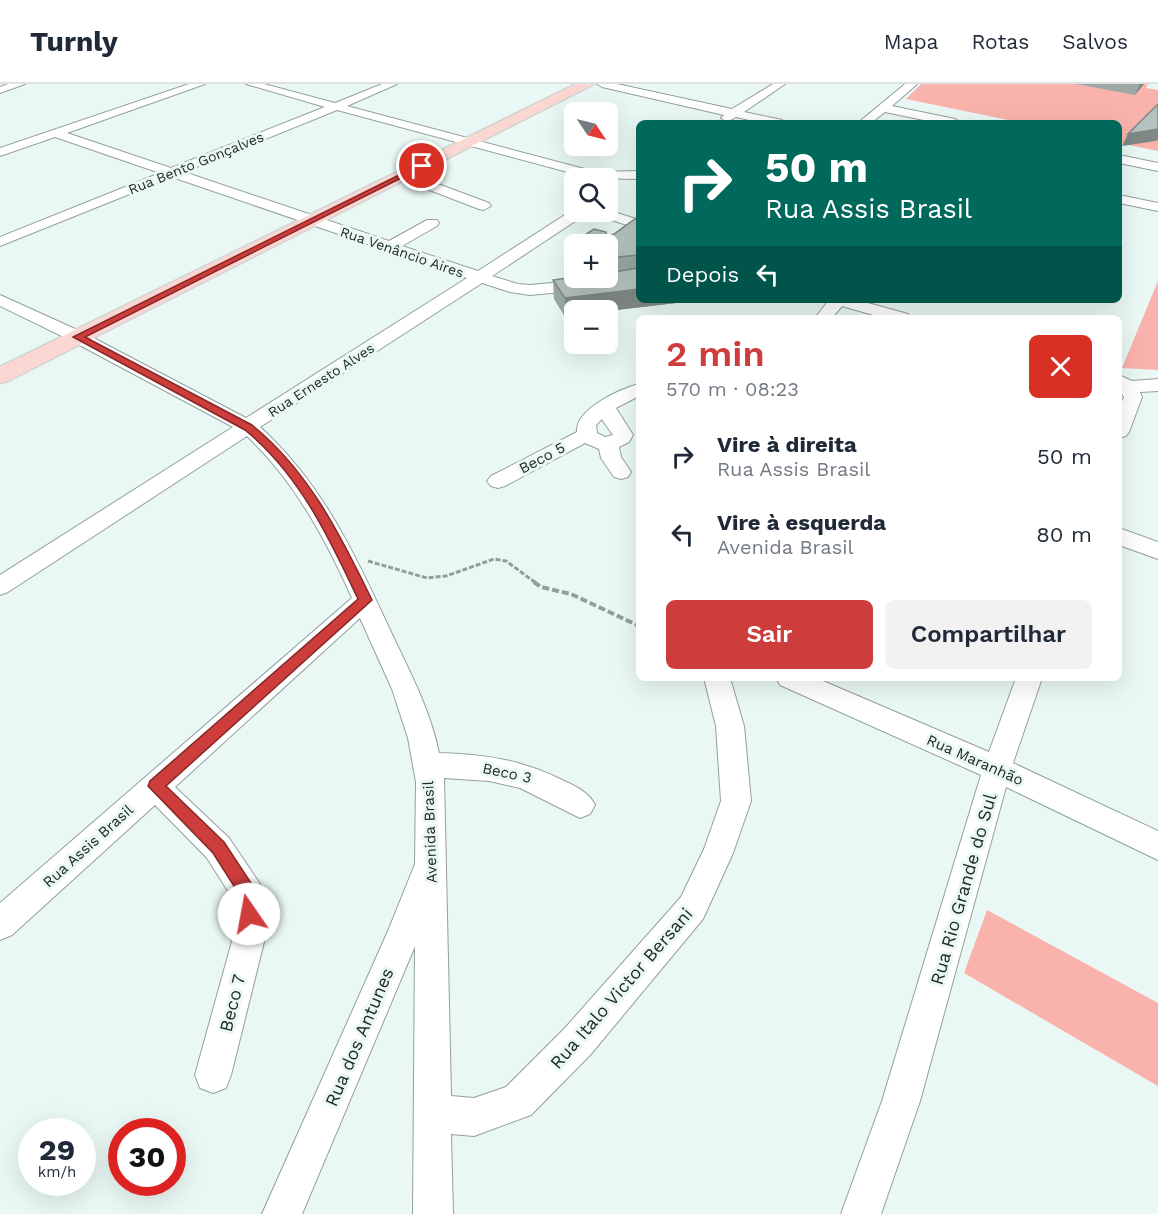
<!DOCTYPE html>
<html lang="pt">
<head>
<meta charset="utf-8">
<style>
  :root { --surface:#fff; --page:#f2f2f3; --text:#1f2937; --muted:#747a83; --line:#e0e1e3; --accent:#cc3d3c }
  body { margin:0; font-family:"Work Sans",sans-serif; background:var(--page); color:var(--text); height:100vh; display:flex; flex-direction:column; font-size:22px; white-space:nowrap }
  * { box-sizing:border-box; margin:0 }
  p { font-size:20px; color:var(--muted) }
  .icon { flex:none; width:33px; height:33px; fill:none; stroke:currentColor; stroke-width:2; stroke-linecap:round; stroke-linejoin:round }
  .map { position:relative; flex:1; overflow:hidden }
  .details { position:absolute; left:636px; top:231px; width:486px; height:366px; display:flex; flex-direction:column; background:var(--surface); border-radius:9px; box-shadow:0 6px 24px #0002 }
  .details>* { flex:none }
  .guide { position:absolute; left:636px; top:36px; width:486px; height:183px; border-radius:9px; box-shadow:0 6px 24px #0002; background:#00695c; color:#fff; overflow:hidden }
  .needle { width:39px; rotate:125deg }
  .controls { position:absolute; left:564px; top:18px; display:grid; gap:12px }
  .controls a { display:grid; place-items:center; width:54px; height:54px; border-radius:9px; background:var(--surface); box-shadow:0 6px 24px #0002; font-size:30px }
  .speed { position:absolute; left:18px; top:1034px; display:flex; gap:12px; font-size:30px; font-weight:700; text-align:center }
  .speed>* { display:grid; place-content:center; width:78px; height:78px; border-radius:50%; background:var(--surface); box-shadow:0 6px 24px #0002; line-height:1 }
  .speed small { font-size:15px; font-weight:400 }
  .speed .limit { border:9px solid #d22; background:#fff; color:#111 }
  .pin { position:absolute; display:grid; place-items:center; width:51px; height:51px; color:#fff; margin:-26px; border:3px solid #fff; border-radius:50%; box-shadow:0 2px 6px #0007 }
  .me { position:absolute; width:66px; margin:-33px; rotate:348deg; stroke-linejoin:round; filter:drop-shadow(0 0 4px #0008) }
  .turn { display:flex; align-items:center; gap:21px; height:126px; padding:0 30px; font-size:27px }
  .turn .icon { width:78px; height:78px; stroke-width:2.5 }
  .turn b { display:block; font-size:42px; line-height:51px }
  .then { display:flex; align-items:center; height:57px; padding:0 30px; background:#0003; gap:12px; font-size:22px }
  .round { display:grid; place-items:center; flex:none; width:63px; height:63px; border-radius:9px; background:var(--page) }
  .overview { display:flex; align-items:center; justify-content:space-between; height:102px; padding:0 30px }
  h1 { font-size:36px; font-weight:600; line-height:45px; color:var(--accent) }
  .cta { display:flex; gap:12px; margin-top:auto; padding:12px 30px }
  .cta a { flex:1; height:69px; border-radius:9px; background:var(--accent); color:#fff; font-size:24px; font-weight:600; line-height:69px; text-align:center }
  .cta a+a { background:var(--page); color:var(--text) }
  ul { padding:0; list-style:none }
  li { display:flex; align-items:center; gap:18px; height:78px; padding:0 30px }
  li div { flex:1 }
  li b { display:block; font-size:22px }
  li em { font-style:normal }
  header { display:flex; align-items:center; gap:36px; box-sizing:border-box; height:84px; padding:0 30px; background:var(--surface); border-bottom:2px solid var(--line) }
  header strong { font-size:28px }
  nav { display:flex; gap:33px; margin-inline-start:auto; font-size:21px }
  .map>svg:first-child { display:block }
</style>
</head>
<body>
<header>
<strong>Turnly</strong>
<nav><a>Mapa</a><a>Rotas</a><a>Salvos</a></nav>
</header>
<div class="map">
<svg width="1158" height="1130" viewBox="0 0 1158 1130">
  <rect width="100%" height="100%" fill="#e9f8f4"/>
  <!-- green -->
  <path fill="#f9b3ac" d="M921,0H1148L1146,4L1158,6V67L1119,59V39H1023L906,15Z
    M1158,197V286L1122,284Z
    M987,826L1158,919V1002L964,889Z"/>
  <g fill="none" stroke-linecap="round" stroke-linejoin="round">
    <defs>
      <path id="minor" d="M8,0H25L0,9V3Z
        M189,0H205L67,49L171,84L325,23L246,0H264L335,19L382,0H397L347,22L596,88L639,87V95L590,94L337,26L184,88L389,157L427,136H437L439,139L437,142L402,162L478,187L574,125V128L608,126L639,136V147L613,166L608,168V160H603L627,141L602,133L583,132L492,192L518,200L530,201L639,191V201L530,211L510,208L482,199L260,343C322,399 356,472 390,546C409,586 430,625 439,669C483,670 523,676 562,696C575,702 589,708 595,721L590,730L580,734L520,704L489,697L444,694L451,1012L474,1014L506,1003L565,944L681,813L704,765L721,717L716,642L704,594H730L744,642L751,717L733,769L703,835L591,970L531,1031L474,1052L451,1050L453,1130H413L415,862L302,1130H262L388,847L415,780L416,698L408,654L392,605L360,534L175,703L229,754L260,800L265,811L266,850L231,991L226,1004L213,1009L200,1004L195,991L234,850L233,815L207,774L155,721L12,851L0,856V819L352,514C325,454 295,398 247,352L8,508L0,511V491L233,343L72,257L0,222V211L84,249L246,334L467,194L172,93L0,162V153L160,89L55,53L0,72V64Z
        M597,0H617L732,25L773,0H785L744,28L782,36L784,39H762L736,33L727,38L721,34L724,31L602,3Z
        M905,0H917L892,22L955,35L961,39H938L885,28L871,39H858Z
        M1119,71L1158,79V87L1119,79Z
        M403,87L489,119L491,122L484,126L479,125L398,94L396,91L398,88Z
        M1119,111L1158,119V127L1119,119Z
        M829,216H857L908,230L910,234H884L842,222L832,234H815Z
        M1119,291L1132,297L1158,295V307L1140,308L1142,313L1129,348L1126,352L1119,354V324L1124,313L1119,305Z
        M639,300V312L616,324L633,351L629,358L619,363L621,373L631,388L628,393L621,395L614,393L601,374L599,365L585,359L505,402L498,404L491,402L487,397L491,392L577,348C575,325 620,305 639,300ZM602,335L603,337L613,351L605,353L597,349L596,341Z
        M1119,444L1158,458V475L1119,461Z
        M776,594H816L989,668L1016,594H1042L1013,679L1158,747V776L1006,703L920,1017L881,1130H841L882,1017L981,691L780,601Z"/>
      <path id="major" d="M576,0H594L8,297L0,299V283Z"/>
    </defs>
    <!-- minor casing -->
    <use href="#minor" stroke="#93a09d" stroke-width="2"/>
    <!-- major casing -->
    <use href="#major" stroke="#d3d4d4" stroke-width="3"/>
    <!-- path-far1 -->
    <path stroke="#939e9c" stroke-width="3" stroke-dasharray="5 2" stroke-linecap="butt" d="M368,477L427,494L446,492L494,475L506,477L536,499"/>
    <!-- path -->
    <path stroke="#939e9c" stroke-width="4" stroke-dasharray="7 3" stroke-linecap="butt" d="M534,498L541,503L571,510L639,542"/>
    <!-- minor -->
    <use href="#minor" fill="#fff" fill-rule="evenodd"/>
    <!-- major -->
    <use href="#major" fill="#fbd7d3" fill-rule="evenodd"/>
  </g>
  <!-- wall -->
  <path fill="#9ca8a5" d="M1076,0H1144L1135,11Z
    M639,132V216H679L676,219L608,227V226L565,233L554,215L553,196L608,194V160H574V176V158L614,150Z"/>
  <!-- shaded-wall -->
  <path fill="#7f8886" d="M1140,0H1144L1135,11Z
    M1158,45V56L1156,57L1122,62L1128,50Z
    M639,205V216H679L676,219L608,227V226H574V232L565,233V214Z"/>
  <!-- building -->
  <path fill="#b5c3c0" stroke="#7f8886" stroke-width="1.5" d="M1158,20V45L1128,50Z
    M639,132V171L608,174V160H583L574,158L594,145L606,148L607,152L614,150Z
    M639,184V205L565,214L553,196L574,193L608,194V189Z"/>
  <!-- route -->
  <path fill="#cc3d3c" stroke="#852827" stroke-width="1.5" d="M419,81L425,82L85,253L252,341C309,387 341,452 372,516L166,702L224,758L255,805C259,815 260,827 256,836L249,839L243,836L241,830V813L213,769L148,702L150,697L358,515C329,453 299,390 245,346L73,253Z"/>
  <g text-anchor="middle" dominant-baseline="central" stroke-width="6" stroke-linejoin="round" paint-order="stroke">
    <!-- far-street labels -->
    <g font-size="14" fill="#232928" stroke="#e9f8f4">
      <text transform="translate(196 79) rotate(-22)">Rua Bento Gonçalves</text>
      <text transform="translate(402 168) rotate(19)">Rua Venâncio Aires</text>
      <text transform="translate(321 296) rotate(-33)">Rua Ernesto Alves</text>
    </g>
    <!-- street labels -->
    <g font-size="15" fill="#232928" stroke="#e9f8f4">
      <text transform="translate(542 374) rotate(-28)">Beco 5</text>
      <text transform="translate(975 676) rotate(24)">Rua Maranhão</text>
      <text transform="translate(507 689) rotate(12)">Beco 3</text>
      <text transform="translate(430 748) rotate(-92)">Avenida Brasil</text>
      <text transform="translate(88 762) rotate(-42)">Rua Assis Brasil</text>
    </g>
    <!-- near-street labels -->
    <g font-size="18" fill="#232928" stroke="#e9f8f4">
      <text transform="translate(963 805) rotate(-74)">Rua Rio Grande do Sul</text>
      <text transform="translate(621 904) rotate(-49)">Rua Italo Victor Bersani</text>
      <text transform="translate(232 919) rotate(-76)">Beco 7</text>
      <text transform="translate(359 953) rotate(-67)">Rua dos Antunes</text>
    </g>
  </g>
</svg>
<div class="controls">
<a><svg class="needle" viewBox="-14 -14 28 28"><path d="M0-13l5 13h-10z" fill="#e53935"/><path d="M0 13l5-13h-10z" fill="#747a83"/></svg></a>
<a><svg class="icon" aria-label="search" viewBox="0 0 24 24"><circle cx="10" cy="10" r="6"/><path d="M15 15l6 6"/></svg></a>
<a>+</a>
<a>−</a>
</div>
<div class="speed"><div>29<small>km/h</small></div><div class="limit">30</div></div>
<div class="pin" style="left:422px;top:82px;background:#d93025"><svg class="icon" aria-label="arrive" viewBox="0 0 24 24"><path d="M6 21V4h12l-3 4 3 4H6"/></svg></div>
<svg class="me" style="left:249px;top:830px" viewBox="-20 -20 40 40"><circle r="19" fill="#fff"/><path d="M0-13L10 11 0 6-10 11z" fill="#cc3d3c"/></svg>
<div class="guide">
<div class="turn"><svg class="icon" aria-label="right" viewBox="0 0 24 24"><path d="M7 20v-9h11M14 6l5 5-5 5"/></svg><div><b>50 m</b>Rua Assis Brasil</div></div>
<div class="then">Depois<svg class="icon" aria-label="left" viewBox="0 0 24 24"><path d="M17 20v-9H6M10 6l-5 5 5 5"/></svg></div>
</div>
<section class="details">
<div class="overview"><div><h1>2 min</h1><p>570 m · 08:23</p></div><a class="round" style="background:#d93025;color:#fff"><svg class="icon" aria-label="close" viewBox="0 0 24 24"><path d="M6 6l12 12M18 6L6 18"/></svg></a></div>
<ul>
<li><svg class="icon" aria-label="right" viewBox="0 0 24 24"><path d="M7 20v-9h11M14 6l5 5-5 5"/></svg><div><b>Vire à direita</b><p>Rua Assis Brasil</p></div><em>50 m</em></li>
<li><svg class="icon" aria-label="left" viewBox="0 0 24 24"><path d="M17 20v-9H6M10 6l-5 5 5 5"/></svg><div><b>Vire à esquerda</b><p>Avenida Brasil</p></div><em>80 m</em></li>
</ul>
<div class="cta"><a>Sair</a><a>Compartilhar</a></div>
</section>
</div>
</body>
</html>
